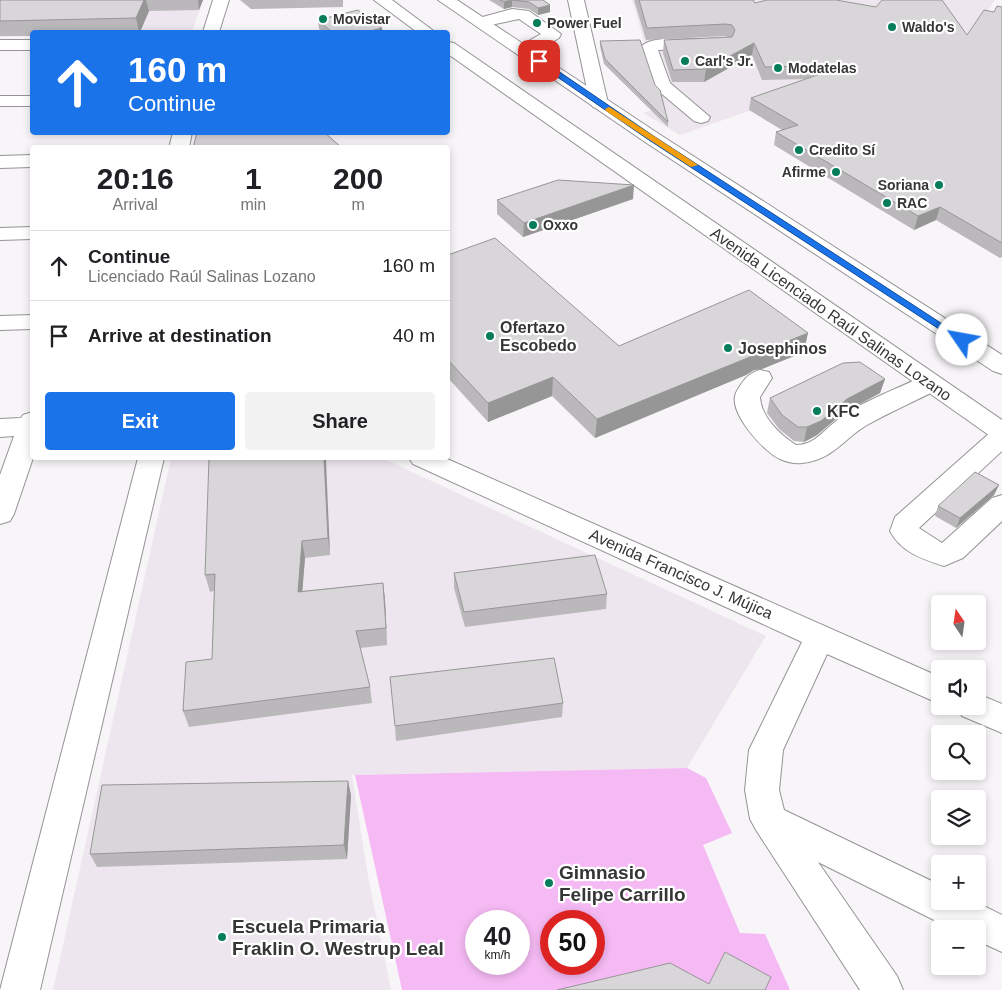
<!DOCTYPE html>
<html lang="en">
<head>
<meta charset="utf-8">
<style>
  :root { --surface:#fff; --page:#f2f2f2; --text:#202124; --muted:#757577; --line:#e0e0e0; --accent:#1a73e8 }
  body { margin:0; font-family:Arial,sans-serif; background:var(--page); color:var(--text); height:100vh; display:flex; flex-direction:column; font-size:19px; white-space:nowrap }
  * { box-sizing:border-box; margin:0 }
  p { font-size:16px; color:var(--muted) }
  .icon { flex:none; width:28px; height:28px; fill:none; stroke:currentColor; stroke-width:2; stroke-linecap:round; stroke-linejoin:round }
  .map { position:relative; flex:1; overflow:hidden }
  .panel { position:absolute; left:30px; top:145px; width:420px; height:315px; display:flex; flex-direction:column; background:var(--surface); border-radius:5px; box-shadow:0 2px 8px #0003 }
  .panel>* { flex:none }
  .guide { position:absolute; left:30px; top:30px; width:420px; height:105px; border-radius:5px; box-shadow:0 2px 8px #0003; background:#1a73e8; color:#fff; overflow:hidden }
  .needle { width:32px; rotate:347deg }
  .tools { position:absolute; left:931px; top:595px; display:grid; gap:10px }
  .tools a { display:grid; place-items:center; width:55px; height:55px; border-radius:5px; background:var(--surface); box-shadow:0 2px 8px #0003; font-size:25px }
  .speed { position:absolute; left:465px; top:910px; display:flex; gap:10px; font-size:25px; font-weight:700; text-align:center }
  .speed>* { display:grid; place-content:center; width:65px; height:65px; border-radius:50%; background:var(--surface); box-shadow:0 2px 8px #0003; line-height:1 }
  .speed small { font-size:12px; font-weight:400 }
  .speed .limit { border:8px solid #d22; background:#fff; color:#111 }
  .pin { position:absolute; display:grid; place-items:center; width:42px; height:42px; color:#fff; margin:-21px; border-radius:10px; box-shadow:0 2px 8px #0006 }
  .me { position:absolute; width:55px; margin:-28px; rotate:303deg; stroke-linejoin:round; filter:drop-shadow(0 0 4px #0008) }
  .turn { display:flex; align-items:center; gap:18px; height:105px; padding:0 15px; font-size:22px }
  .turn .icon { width:65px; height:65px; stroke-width:2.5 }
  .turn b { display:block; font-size:35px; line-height:42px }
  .eta { display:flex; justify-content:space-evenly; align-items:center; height:85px; text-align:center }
  .eta b { font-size:30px; font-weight:800; line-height:35px }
  .cta { display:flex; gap:10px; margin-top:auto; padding:10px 15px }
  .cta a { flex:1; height:58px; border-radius:5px; background:var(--accent); color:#fff; font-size:20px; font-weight:800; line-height:58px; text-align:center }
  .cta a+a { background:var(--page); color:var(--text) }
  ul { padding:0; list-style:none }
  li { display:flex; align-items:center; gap:15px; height:70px; padding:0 15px; border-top:1px solid var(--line) }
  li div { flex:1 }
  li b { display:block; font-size:19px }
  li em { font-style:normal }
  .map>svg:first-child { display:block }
</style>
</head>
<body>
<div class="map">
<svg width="1002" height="990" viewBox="0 0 1002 990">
  <rect width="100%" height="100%" fill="#f8f5f8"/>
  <!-- built -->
  <path fill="#eee6ee" d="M0,0H203L192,32H32V36L0,37Z
    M632,0H995L971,34L680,135L643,113L663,107Z
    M171,458H382L766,636L687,768L352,775L368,876L391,990H53Z"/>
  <!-- green -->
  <path fill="#f5b9f3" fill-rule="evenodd" d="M687,768L706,778L732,833L703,845L740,933L765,934L790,990H402L355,775ZM476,921H519V964H476ZM551,921H594V964H551Z"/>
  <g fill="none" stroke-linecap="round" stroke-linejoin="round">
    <defs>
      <path id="minor" d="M213,0H229L219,32H203Z
        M568,0H584L608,103L605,107L599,109L593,107L590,103Z
        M512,9L529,11L561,34L559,38C547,45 532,58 518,55L515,51L518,47L541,34L519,19L481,27L475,25L473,22L475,19Z
        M700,39L706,40L708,44L706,48L658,50L670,83L710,117L708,121L701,123L694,121L656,89L640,48C649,35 685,39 700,39Z
        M0,40H32V50H0Z
        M0,96H32V106H0Z
        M173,132H192L189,148H169Z
        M32,155V167L0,168V156Z
        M32,227V239L0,240V228Z
        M32,315V329L0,330V316Z
        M760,370L769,372L772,378L760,397C761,417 780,435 796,445C814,445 822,432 835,422C859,402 893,391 921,377L930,375L939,377L942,383L939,389C915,401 890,412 867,425C843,439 833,460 802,463C795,464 787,462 780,459C764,452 731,415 735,396C736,391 739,387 742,383C747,376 752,372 760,370Z
        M32,412L33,458L14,514L10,521L0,524V475L14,436L0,437V419L21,418L23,415Z
        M1002,427V451L919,528L942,543L992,498L1002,495V521L963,558L944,566C922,559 901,552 890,531L895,517L993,430Z
        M138,458H164L40,990H0Z
        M409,458H445L940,677V704L827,654L783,750L779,790L784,810L940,885V901H974L1002,915V952L978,941V929H952L818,862L897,976L903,990H860L756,830L750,819L745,790L749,750L802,642L413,464Z
        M978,694L1002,704V733L962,716L957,706H978Z"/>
      <path id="major" d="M374,0H392L435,32H417Z
        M438,0H457L659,134L1002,355V374L993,371L645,142Z
        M448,42L454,43L1002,420V441L993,438L448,54Z"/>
    </defs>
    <!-- minor casing -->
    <use href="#minor" stroke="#959395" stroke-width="2"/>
    <!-- major casing -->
    <use href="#major" stroke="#959395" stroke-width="2"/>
    <!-- minor -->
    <use href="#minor" fill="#fff" fill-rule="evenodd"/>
    <!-- major -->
    <use href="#major" fill="#fff" fill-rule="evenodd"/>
  </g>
  <!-- wall -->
  <path fill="#bab8ba" d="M0,0H203L199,10L149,11L140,32H32V36H0Z
    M240,0H343V7L251,9Z
    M489,0H543L550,5V12L538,15L529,9L512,7L504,9Z
    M634,0H753L755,3L967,35L994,12L1002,7V257L1000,258L936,220L914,230L774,145L776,132L782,130L749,110L751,98L807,79L762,80L752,55L704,82H672L663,53L664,40L729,37L724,36L646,40Z
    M318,20L383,32H323L319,29Z
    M600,41L655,85L668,122V127L604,64L600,46Z
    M633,199L523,237L497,214V200Z
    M448,255L619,346L804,352L762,369L754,370L746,375L595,438L552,396L488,422L448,378Z
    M885,379L880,393L843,413L817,435L804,442L794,441L779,429L767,413L770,398Z
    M325,458L330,555L305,558L302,591L383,583L385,600L387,645L360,648L370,687L372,703L189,727L183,711L212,659L214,591L210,592L205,575Z
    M999,485L994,495L956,528L935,516L938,506Z
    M454,573L607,594L606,609L465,627L454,588Z
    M563,703L562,717L396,741L395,726Z
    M351,795L347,859L97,867L90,854Z"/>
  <!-- shaded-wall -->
  <path fill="#979697" d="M144,0H146L149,11L140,32H139L136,18Z
    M198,0H203L199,10Z
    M512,0V7L504,9V2Z
    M550,5V12L538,15V8Z
    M382,28L383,32H366Z
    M754,43L752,55L704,82L706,69Z
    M634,185L633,199L523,237L524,223Z
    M940,207L936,220L914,230L918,216Z
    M808,333L804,352L762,369L754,370L746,375L595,438L597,419L757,351Z
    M553,377L552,396L488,422V403Z
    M885,379L880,393L843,413L817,435L804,442L807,427L847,399Z
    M324,458H325L326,460L330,555L328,538Z
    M999,485L994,495L956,528L960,518Z
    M302,541L305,558L301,608L298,592Z
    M383,583L385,600L387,645L386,628Z
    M348,781L351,795L347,859L344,845Z"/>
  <!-- building -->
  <path fill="#d8d6d8" stroke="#979697" d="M0,0H144L136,18L0,21Z
    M500,0H543L550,5L538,8L529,2L512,0L504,2Z
    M639,0H753L755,3L767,0H836L876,7L882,0H942L967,35L984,10L994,12L997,6L1002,7V243L940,207L918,216L776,132L798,125L751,98L846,65L765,67L754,43L706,69L673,70L664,40L732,37L735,30L732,25L726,24L647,28Z
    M358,10L382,28L366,32H332L318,20Z
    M640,40L655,85L660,90L668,122L605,59L600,41Z
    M197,132H324L342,148H193Z
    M558,180L634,185L524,223L497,200Z
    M495,238L619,346L749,290L808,333L766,350L757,351L750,357L597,419L553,377L488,403L448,360V255Z
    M860,362L885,379L847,399L821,421L807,427H798L782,415L770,398L843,363Z
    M209,458H324L328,538L302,541L298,592L383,583L386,628L356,631L370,687L183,711L186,662L212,659L215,574L205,575Z
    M975,472L999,485L960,518L938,506Z
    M595,555L607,594L464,612L454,573Z
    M554,658L563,703L395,726L390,677Z
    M348,781L344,845L90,854L102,785Z
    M725,952L771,977L765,990H557L670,963L709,984Z"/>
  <!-- route -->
  <path fill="#1a73e8" stroke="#114b97" d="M537,60H542L655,137L967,340L962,343L959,342L649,140L537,63Z"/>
  <!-- slow -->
  <path fill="#f59e0b" d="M609,107L611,108L698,165L691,167L606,111L605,109Z"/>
  <!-- markers -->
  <g fill="#057d5b" stroke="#fff" stroke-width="2">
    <circle cx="323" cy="19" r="5"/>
    <circle cx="537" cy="23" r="5"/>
    <circle cx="892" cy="27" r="5"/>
    <circle cx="685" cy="61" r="5"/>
    <circle cx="778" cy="68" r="5"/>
    <circle cx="799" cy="150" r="5"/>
    <circle cx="836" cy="172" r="5"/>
    <circle cx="939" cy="185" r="5"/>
    <circle cx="887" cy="203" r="5"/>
    <circle cx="533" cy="225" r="5"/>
    <circle cx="490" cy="336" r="5"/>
    <circle cx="728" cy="348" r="5"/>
    <circle cx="817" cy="411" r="5"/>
    <circle cx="549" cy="883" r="5"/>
    <circle cx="222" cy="937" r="5"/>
  </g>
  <g text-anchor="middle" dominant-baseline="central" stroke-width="4.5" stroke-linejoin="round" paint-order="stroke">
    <!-- far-poi labels -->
    <g font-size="14" font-weight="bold" fill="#373637" stroke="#fff" text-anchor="start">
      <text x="333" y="19">Movistar</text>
      <text x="547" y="23">Power Fuel</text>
      <text x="902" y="27">Waldo's</text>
      <text x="695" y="61">Carl's Jr.</text>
      <text x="788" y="68">Modatelas</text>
      <text x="809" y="150">Credito Sí</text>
      <text x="826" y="172" text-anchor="end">Afirme</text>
      <text x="929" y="185" text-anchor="end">Soriana</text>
      <text x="897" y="203">RAC</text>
      <text x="543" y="225">Oxxo</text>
    </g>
    <!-- street labels -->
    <g font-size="16" fill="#373637" stroke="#fff">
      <text transform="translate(831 314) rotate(35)">Avenida Licenciado Raúl Salinas Lozano</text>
      <text transform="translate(681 574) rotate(24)">Avenida Francisco J. Mújica</text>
    </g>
    <!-- poi labels -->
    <g font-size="16" font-weight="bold" fill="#373637" stroke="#fff" text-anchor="start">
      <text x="500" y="327">Ofertazo<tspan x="500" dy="18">Escobedo</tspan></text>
      <text x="738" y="348">Josephinos</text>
      <text x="827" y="411">KFC</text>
    </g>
    <!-- near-poi labels -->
    <g font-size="19" font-weight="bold" fill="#373637" stroke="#fff" text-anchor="start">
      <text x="559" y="872">Gimnasio<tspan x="559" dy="22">Felipe Carrillo</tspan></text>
      <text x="232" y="926">Escuela Primaria<tspan x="232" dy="22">Fraklin O. Westrup Leal</tspan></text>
    </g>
  </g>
</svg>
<div class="tools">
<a><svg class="needle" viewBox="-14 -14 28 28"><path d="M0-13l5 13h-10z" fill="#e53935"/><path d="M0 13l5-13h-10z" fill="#757577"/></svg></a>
<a><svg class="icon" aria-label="sound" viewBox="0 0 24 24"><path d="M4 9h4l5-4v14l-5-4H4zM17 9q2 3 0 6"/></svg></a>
<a><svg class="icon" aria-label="search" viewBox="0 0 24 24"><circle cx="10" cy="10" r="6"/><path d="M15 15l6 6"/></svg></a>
<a><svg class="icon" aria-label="layers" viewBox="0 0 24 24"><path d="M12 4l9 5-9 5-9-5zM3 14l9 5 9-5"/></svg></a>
<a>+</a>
<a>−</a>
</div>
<div class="speed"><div>40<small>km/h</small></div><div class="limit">50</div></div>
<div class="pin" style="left:539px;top:61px;background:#d93025"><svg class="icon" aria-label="arrive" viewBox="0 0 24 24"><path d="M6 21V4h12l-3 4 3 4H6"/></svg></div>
<svg class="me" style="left:962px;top:340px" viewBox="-20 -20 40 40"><circle r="19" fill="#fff"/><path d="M0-13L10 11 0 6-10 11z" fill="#1a73e8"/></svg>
<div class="guide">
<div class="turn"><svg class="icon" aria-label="ahead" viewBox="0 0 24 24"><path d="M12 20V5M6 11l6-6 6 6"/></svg><div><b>160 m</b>Continue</div></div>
</div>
<section class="panel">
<div class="eta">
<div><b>20:16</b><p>Arrival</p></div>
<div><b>1</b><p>min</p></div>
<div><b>200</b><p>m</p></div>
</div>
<ul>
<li><svg class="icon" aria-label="ahead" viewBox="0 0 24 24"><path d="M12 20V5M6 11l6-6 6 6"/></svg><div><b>Continue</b><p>Licenciado Raúl Salinas Lozano</p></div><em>160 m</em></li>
<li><svg class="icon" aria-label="arrive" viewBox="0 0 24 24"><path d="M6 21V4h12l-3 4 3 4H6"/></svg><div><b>Arrive at destination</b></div><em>40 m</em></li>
</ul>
<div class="cta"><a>Exit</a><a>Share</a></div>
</section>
</div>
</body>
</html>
